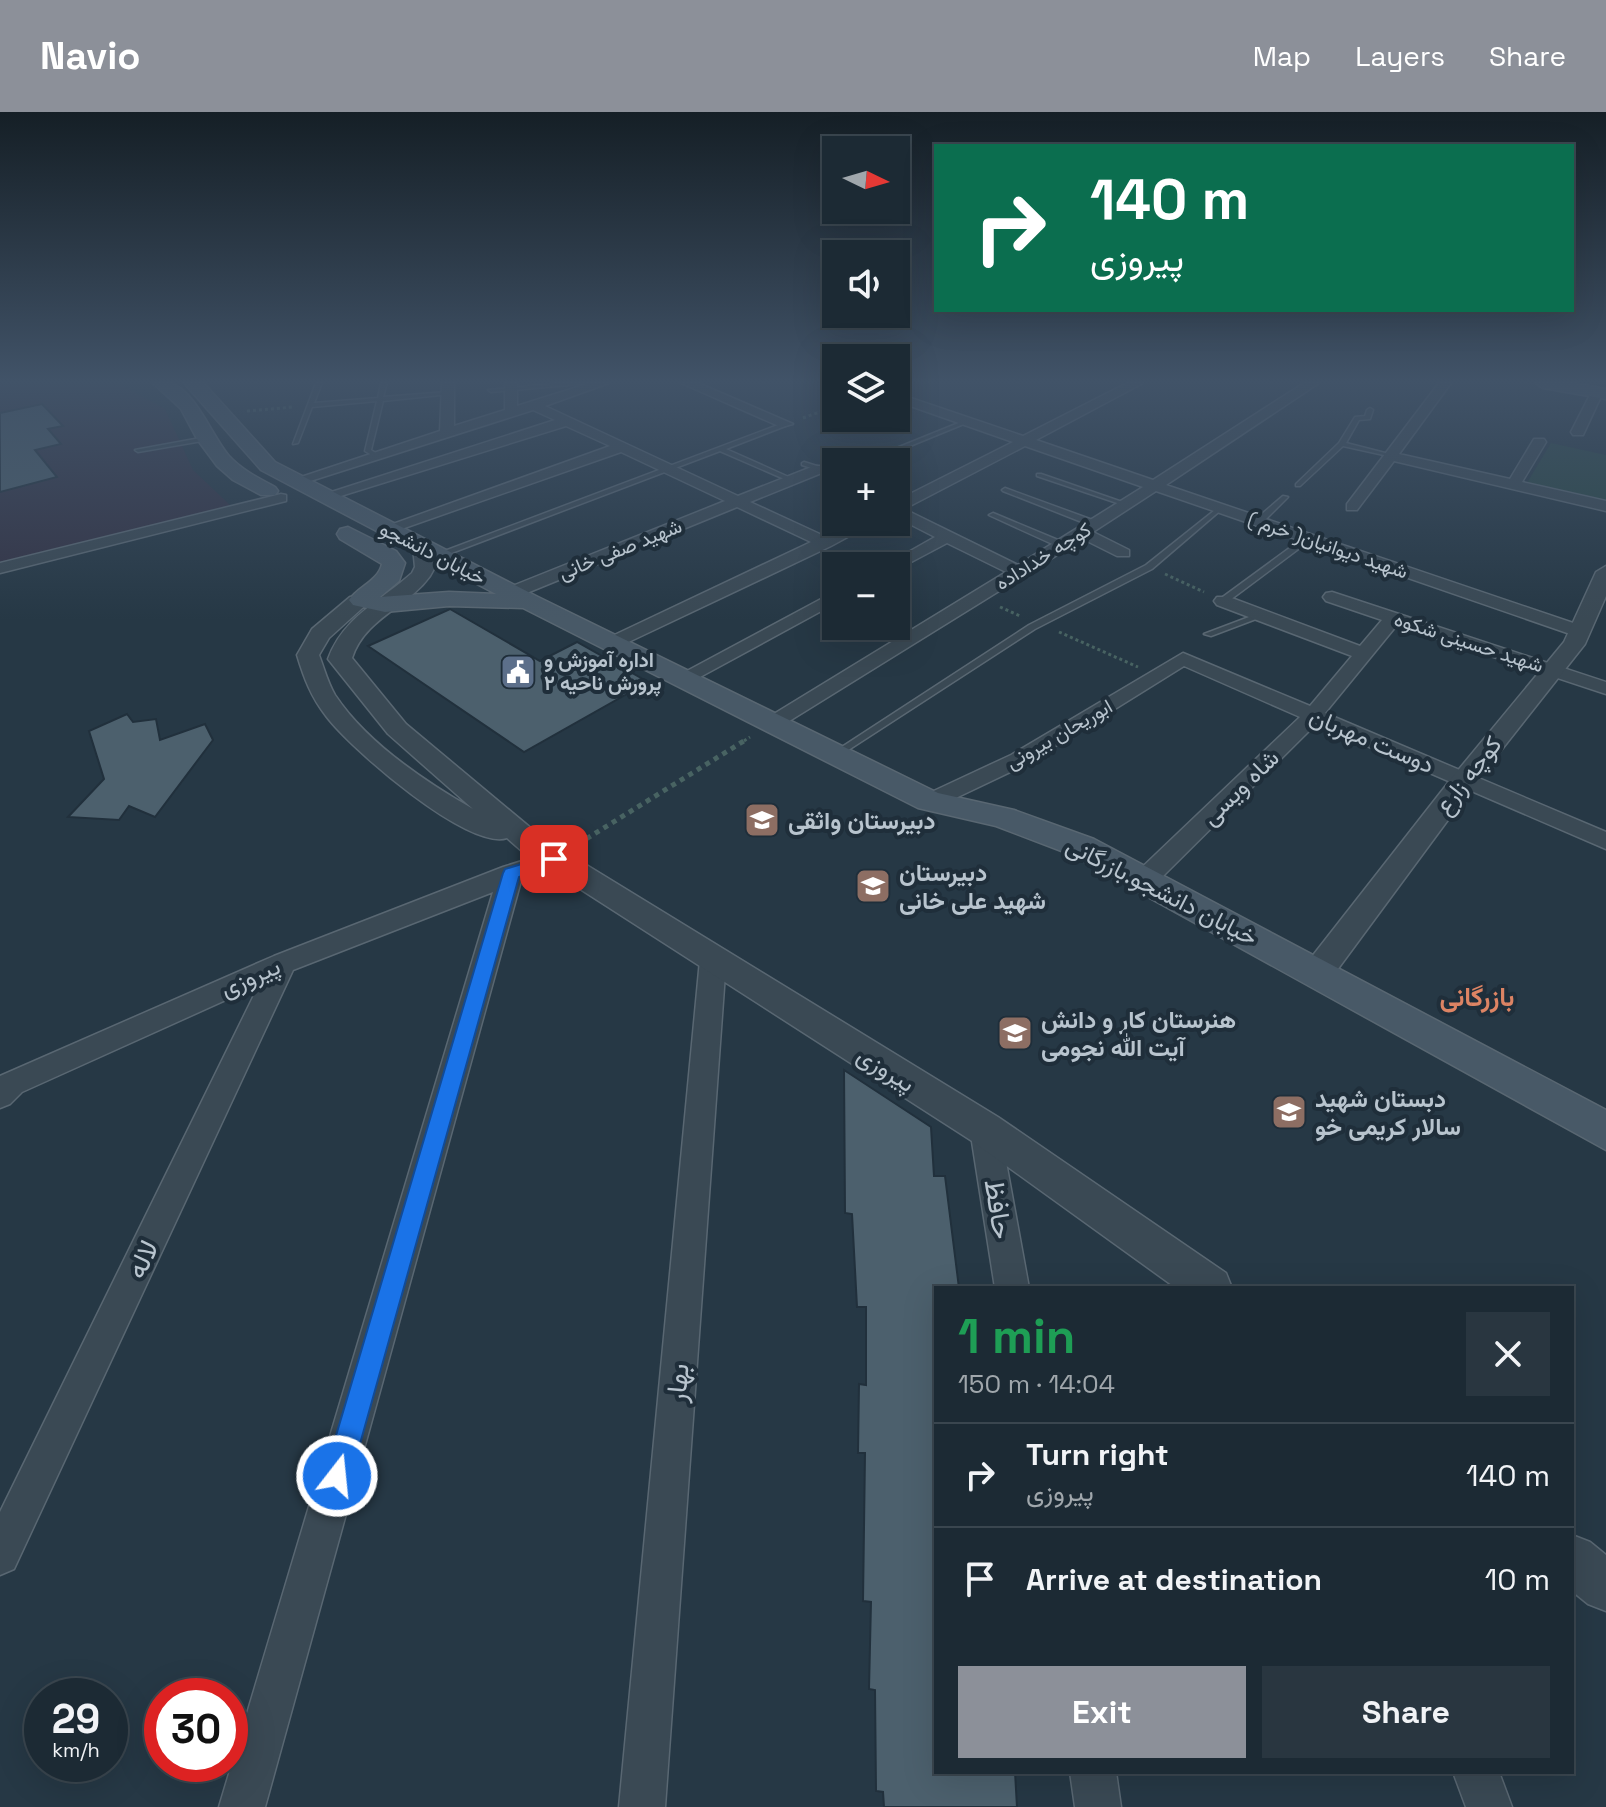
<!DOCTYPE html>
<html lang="en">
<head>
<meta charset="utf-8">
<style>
  :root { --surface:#1c2a34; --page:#293640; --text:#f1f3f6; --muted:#a0a7ac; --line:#3a464f; --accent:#8c9099 }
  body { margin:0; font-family:"Space Grotesk",Vazirmatn,sans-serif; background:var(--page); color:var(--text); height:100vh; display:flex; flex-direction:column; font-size:30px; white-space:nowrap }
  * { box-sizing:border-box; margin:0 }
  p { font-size:26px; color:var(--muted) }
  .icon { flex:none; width:44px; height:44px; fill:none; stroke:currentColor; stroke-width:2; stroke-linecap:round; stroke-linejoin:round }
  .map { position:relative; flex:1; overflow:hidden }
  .panel { position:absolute; left:934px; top:1174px; width:640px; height:488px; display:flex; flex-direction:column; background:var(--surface); border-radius:0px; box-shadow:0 8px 32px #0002,0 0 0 2px var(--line) }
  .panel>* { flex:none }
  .hud { position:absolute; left:934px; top:32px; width:640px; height:168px; border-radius:0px; box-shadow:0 8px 32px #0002,0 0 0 2px var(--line); background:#0b6e4f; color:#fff; overflow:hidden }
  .needle { width:52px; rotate:95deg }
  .controls { position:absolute; left:822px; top:24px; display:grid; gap:16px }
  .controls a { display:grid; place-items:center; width:88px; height:88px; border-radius:0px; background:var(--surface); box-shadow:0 8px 32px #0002,0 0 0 2px var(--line); font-size:40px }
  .speed { position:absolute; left:24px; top:1566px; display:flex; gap:16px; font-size:40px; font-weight:700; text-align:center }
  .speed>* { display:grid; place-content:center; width:104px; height:104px; border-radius:50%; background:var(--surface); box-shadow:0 8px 32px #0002,0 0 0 2px var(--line); line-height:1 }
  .speed small { font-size:20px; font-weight:400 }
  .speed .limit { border:12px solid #d22; background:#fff; color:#111 }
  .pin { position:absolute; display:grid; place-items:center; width:68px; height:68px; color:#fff; margin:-34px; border-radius:16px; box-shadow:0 4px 12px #0006 }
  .me { position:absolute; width:88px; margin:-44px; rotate:16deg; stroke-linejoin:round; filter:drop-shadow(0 0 6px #0008) }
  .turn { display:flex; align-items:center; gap:28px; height:168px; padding:0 24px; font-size:36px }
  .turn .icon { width:104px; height:104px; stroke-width:2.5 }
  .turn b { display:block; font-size:56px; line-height:68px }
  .round { display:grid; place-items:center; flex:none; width:84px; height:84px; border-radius:0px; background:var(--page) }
  .summary { display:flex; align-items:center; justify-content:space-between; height:136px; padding:0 24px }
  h1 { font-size:48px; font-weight:700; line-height:60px; color:#1e9e55 }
  .button { display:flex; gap:16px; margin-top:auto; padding:16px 24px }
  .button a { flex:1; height:92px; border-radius:0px; background:var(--accent); color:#fff; font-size:32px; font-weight:700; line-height:92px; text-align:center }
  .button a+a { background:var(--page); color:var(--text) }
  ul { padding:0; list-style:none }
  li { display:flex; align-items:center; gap:24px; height:104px; padding:0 24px; border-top:2px solid var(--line) }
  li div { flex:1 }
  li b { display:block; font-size:30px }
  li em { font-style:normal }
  header { display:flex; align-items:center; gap:48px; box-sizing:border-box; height:112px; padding:0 40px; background:var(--accent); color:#fff }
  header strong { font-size:38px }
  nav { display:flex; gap:44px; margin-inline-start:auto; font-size:28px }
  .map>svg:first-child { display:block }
</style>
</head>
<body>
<header>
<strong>Navio</strong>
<nav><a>Map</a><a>Layers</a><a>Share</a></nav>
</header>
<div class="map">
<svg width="1606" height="1695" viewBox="0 0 1606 1695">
  <rect width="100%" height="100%" fill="#263845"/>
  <!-- medical -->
  <path fill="#333345" d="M0,271H117L165,297L193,358L231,394L0,450Z"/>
  <!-- green -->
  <path fill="#284644" d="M1551,331L1606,343V390L1527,371Z"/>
  <!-- building -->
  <path fill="#4c606d" stroke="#21303c" stroke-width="2" d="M42,292L63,314L48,317L61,332L35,338L57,365L0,380V301Z
    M450,497L540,549L577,530L648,570L524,640L368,534Z
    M127,602L133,610L156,607L160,628L205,612L213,628L155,705L129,694L119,708L68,705L104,667L89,619Z
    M844,958L931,1015L934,1064H945L959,1176H936V1660H1015L1017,1695H884L883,1680L876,1679L875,1578L869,1577L871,1490L863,1489L865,1341H858L859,1272L866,1273V1195H857L852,1102L845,1101Z"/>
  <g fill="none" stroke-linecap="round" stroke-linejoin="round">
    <defs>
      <path id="service" d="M316,271H322L314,291L378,286L381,271H387L383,285L447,280L450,282L383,289L371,338L380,344L377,346L365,339L377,289L312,295L298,331L293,332Z
        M562,271H591L491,280L488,278Z
        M1370,296L1373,298L1370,307L1359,308L1346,331L1393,343V345L1343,334L1300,374H1296V372L1339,331L1355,305L1365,304L1367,298Z
        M966,308L971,309L871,350H862Z
        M786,310L788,313L726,337L793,367V369H789L720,339L441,445L434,443Z
        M206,325L208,328L138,340L135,338Z
        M804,350L836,360V364L802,353V351Z
        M1037,362H1041L1128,392L1123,393L1037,364Z
        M1005,376L1098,410L1099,412L1092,414L1003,379L1002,378Z
        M896,377L918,384L919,385L916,387L896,381Z
        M1283,384L1288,385L1262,411H1256V407Z
        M1220,394L1222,395V397L1152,457L1035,517L836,646L833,647L828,644L1029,513L1146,453Z
        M993,401L1065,431L1066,433L1059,435L991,404L989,403Z
        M1306,424L1313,426L1226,491H1220V487Z
        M1257,502L1264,504L1211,524L1204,522Z
        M896,511L919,521L920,523L913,525L893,515L896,514Z"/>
      <path id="minor" d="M442,271H454V314L505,298V271H517V294L590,271H609L545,294L738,384L814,354H824V360L750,390L824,424L855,410H875L831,434L618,535H606L603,531L606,527L811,430L737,395L517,485H505L502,481L505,477L725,389L621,340L393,420L387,422L379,417L610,334L566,314L331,387L326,388L319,384L555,308L533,298L301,372H291L289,369L440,319Z
        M681,271H698L793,312L781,315Z
        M1127,271H1143L1036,328L1153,368L1304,271H1319L1166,373L1585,515L1588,519L1585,523H1573L1156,379L1093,420L1129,438V444H1117L1083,427L778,616H764L761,612L764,608L1006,460L947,431L898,457L896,454H884L935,425L896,405V389L1013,330L896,289V281L1023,324ZM1025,334L1143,375L1018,453L904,397Z
        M1439,271H1451L1399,342L1510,367L1534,327H1544L1546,330L1522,370L1606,389V399L1394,349L1357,398H1347V392Z
        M1593,277L1603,280L1583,323H1573L1571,320Z
        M281,382L286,383V389L0,461V451Z
        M836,479V491L689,571H675L672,567Z
        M1332,480L1606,570V582L1397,513L1325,601L1606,720V737L1316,612L1153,774L1144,777L1135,774L1132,768L1135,762L1300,605L1184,554L1025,653L939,694H923L920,689L923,684L1011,643L1183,541L1310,594L1352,544L1217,493L1214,489L1217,485H1229L1360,534L1382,508L1326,489L1323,485L1326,481Z
        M554,739L562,741L566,747L562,753L521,769L265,1695H219L493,780L293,858L14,1457L0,1463V1400L259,873L22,980L10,992L0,996V964L274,844L503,755Z
        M713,838L722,841L726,848L665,1695H619L700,848L704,841Z
        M985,1004L996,1008L1000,1017L1029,1176H995L970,1017L974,1008Z
        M1070,1660H1116L1121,1695H1075Z
        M1453,1660H1499L1512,1695H1466Z"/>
      <path id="tertiary" d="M423,429L433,435L435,455L430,464C407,496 365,506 352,546L406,612L544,727L998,1005L1226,1161L1232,1176H1176L972,1029L524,741L507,726C468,739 350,636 326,604C311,585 304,566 297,543L312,517L350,485L358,484L369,490L329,526L319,543C324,556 328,571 335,583C367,631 424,669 473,697L388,622L328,547C343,505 381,489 412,461L415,455L413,435Z
        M1606,454V484L1585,532L1473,674L1329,869L1318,873L1307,869L1302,860L1307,851L1455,662L1564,530L1596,460Z
        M1572,1423L1590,1430L1606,1443V1499L1588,1492L1572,1479Z"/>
      <path id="secondary" d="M153,271C158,271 167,270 171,271C196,280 212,324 229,344C242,358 258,366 275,375L278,379L275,383H261L233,368L217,354L197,327L181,297Z
        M184,271H203L209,277L275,350L538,485L938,681L1014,698L1094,727L1606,998V1038L1072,743L996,714L918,696L523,496L449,494L385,500L353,493L349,488C359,474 378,469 382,452L340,427L337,422L340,417L348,415L396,439L405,451L399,469L380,485L449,480L496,482L261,358Z
        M1535,271H1573L1606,277V287L1543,276Z"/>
    </defs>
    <!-- service casing -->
    <use href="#service" stroke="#596772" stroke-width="3"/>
    <!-- minor casing -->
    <use href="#minor" stroke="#596772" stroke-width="3"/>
    <!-- tertiary casing -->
    <use href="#tertiary" stroke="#596772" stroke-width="3"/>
    <!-- secondary casing -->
    <use href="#secondary" stroke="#596772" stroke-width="3"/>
    <!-- path-far1 -->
    <path stroke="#486362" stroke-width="3" stroke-dasharray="3 3" stroke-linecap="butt" d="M247,299L293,295
      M803,306L836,294
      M1165,462L1204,480
      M1000,495L1020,504
      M1059,520L1138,555
      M744,629L750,625"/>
    <!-- path -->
    <path stroke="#486362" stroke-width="5" stroke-dasharray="5 5" stroke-linecap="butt" d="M578,732L747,627"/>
    <!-- service -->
    <use href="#service" fill="#3a4954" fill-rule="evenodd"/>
    <!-- minor -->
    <use href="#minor" fill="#3a4954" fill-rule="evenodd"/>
    <!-- tertiary -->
    <use href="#tertiary" fill="#3a4954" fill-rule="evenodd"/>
    <!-- secondary -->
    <use href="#secondary" fill="#485967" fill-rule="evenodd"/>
  </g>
  <!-- sky -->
  <linearGradient id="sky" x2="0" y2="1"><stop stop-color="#151f26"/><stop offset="0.53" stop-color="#415368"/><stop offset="1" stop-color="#415368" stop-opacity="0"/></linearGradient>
  <rect width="1606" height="508" fill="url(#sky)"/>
  <!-- route -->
  <path fill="#1a73e8" stroke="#114b97" stroke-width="2" d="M554,742L562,747L559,751L519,765L351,1364L347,1373L337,1377L328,1373L324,1364L503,761L505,757Z"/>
  <!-- icons -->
  <defs>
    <symbol id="civic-square" viewBox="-11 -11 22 22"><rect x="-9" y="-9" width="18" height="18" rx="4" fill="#5c6f8a" stroke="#1f2e3a"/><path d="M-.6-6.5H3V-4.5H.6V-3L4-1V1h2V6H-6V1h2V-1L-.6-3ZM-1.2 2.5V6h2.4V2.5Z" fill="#fff"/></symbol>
    <symbol id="school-square" viewBox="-11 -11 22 22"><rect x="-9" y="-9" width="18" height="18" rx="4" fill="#8d6e63" stroke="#1f2e3a"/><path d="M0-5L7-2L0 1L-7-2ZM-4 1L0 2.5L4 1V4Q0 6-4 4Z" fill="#fff"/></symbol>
  </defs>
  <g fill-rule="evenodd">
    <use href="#civic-square" x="498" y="540" width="40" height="40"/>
    <use href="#school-square" x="742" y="688" width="40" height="40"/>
    <use href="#school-square" x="853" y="754" width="40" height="40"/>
    <use href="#school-square" x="995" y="901" width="40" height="40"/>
    <use href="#school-square" x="1269" y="980" width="40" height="40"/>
  </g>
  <g text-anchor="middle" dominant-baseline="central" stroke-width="8" stroke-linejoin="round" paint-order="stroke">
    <!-- far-street labels -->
    <g font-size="20" fill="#b8c4ce" stroke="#1f2e3a">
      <text transform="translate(1328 433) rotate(19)">شهید دیوانیان( خرم )</text>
      <text transform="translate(620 437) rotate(-22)">شهید صفی خانی</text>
      <text transform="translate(433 441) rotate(27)">خیابان دانشجو</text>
      <text transform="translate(1043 444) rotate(-32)">کوچه خداداده</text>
      <text transform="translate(1469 530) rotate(18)">شهید حسینی شکوه</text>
      <text transform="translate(1059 622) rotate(-30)">ابوریحان بیرونی</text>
    </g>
    <!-- far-poi labels -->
    <g font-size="20" font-weight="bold" fill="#b8c4ce" stroke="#1f2e3a" text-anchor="start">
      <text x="544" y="548">اداره آموزش و<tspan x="544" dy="23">پرورش ناحیه ۲</tspan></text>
    </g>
    <!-- street labels -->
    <g font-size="24" fill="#b8c4ce" stroke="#1f2e3a">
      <text transform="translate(1372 628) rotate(23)">دوست مهربان</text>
      <text transform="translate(1468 663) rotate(-52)">کوچه زارع</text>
      <text transform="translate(1240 675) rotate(-44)">شاه ویسی</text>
      <text transform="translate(1162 779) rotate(27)">خیابان دانشجو.بازرگانی</text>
      <text transform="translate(250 865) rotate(-24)">پیروزی</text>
      <text transform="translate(886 957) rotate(32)">پیروزی</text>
    </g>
    <!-- poi labels -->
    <g font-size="24" font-weight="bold" fill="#b8c4ce" stroke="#1f2e3a" text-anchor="start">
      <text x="788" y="708">دبیرستان واثقی</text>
      <text x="899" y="760">دبیرستان<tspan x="899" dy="28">شهید علی خانی</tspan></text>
      <text x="1041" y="907">هنرستان کار و دانش<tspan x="1041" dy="28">آیت الله نجومی</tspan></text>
      <text x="1315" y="986">دبستان شهید<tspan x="1315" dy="28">سالار کریمی خو</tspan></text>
    </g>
    <!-- neighbourhood labels -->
    <g font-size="26" font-weight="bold" fill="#dd8464" stroke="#1f2e3a">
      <text x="1477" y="885">بازرگانی</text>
    </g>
    <!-- near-street labels -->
    <g font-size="28" fill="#b8c4ce" stroke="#1f2e3a">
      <text transform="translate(999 1097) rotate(81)">حافظ</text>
      <text transform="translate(142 1147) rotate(-64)">لاله</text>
      <text transform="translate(677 1271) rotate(-85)">بهار</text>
    </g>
  </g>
</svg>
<div class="controls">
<a><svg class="needle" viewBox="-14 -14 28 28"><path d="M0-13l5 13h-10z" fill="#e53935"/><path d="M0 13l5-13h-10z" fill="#a0a7ac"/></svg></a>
<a><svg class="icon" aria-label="sound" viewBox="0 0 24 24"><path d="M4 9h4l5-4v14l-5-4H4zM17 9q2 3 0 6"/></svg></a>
<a><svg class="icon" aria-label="layers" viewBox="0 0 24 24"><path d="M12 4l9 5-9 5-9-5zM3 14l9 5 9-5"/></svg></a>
<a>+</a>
<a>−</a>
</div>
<div class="speed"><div>29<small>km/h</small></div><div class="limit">30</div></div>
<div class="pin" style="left:554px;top:747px;background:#d93025"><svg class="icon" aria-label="arrive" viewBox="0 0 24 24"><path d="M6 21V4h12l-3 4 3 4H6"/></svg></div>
<svg class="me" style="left:337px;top:1364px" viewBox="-20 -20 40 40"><circle r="17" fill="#1a73e8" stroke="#fff" stroke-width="3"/><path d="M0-11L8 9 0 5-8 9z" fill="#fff"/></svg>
<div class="hud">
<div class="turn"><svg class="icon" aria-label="right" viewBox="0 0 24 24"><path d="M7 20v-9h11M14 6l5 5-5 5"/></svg><div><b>140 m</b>پیروزی</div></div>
</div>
<section class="panel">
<div class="summary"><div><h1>1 min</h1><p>150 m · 14:04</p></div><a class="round"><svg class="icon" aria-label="close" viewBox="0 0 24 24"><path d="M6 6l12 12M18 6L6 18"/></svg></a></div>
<ul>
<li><svg class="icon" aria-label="right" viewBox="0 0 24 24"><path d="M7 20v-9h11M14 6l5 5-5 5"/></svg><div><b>Turn right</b><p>پیروزی</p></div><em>140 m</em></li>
<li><svg class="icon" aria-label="arrive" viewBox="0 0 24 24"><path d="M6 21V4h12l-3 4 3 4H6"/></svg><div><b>Arrive at destination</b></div><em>10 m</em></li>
</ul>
<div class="button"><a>Exit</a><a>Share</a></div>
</section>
</div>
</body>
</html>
